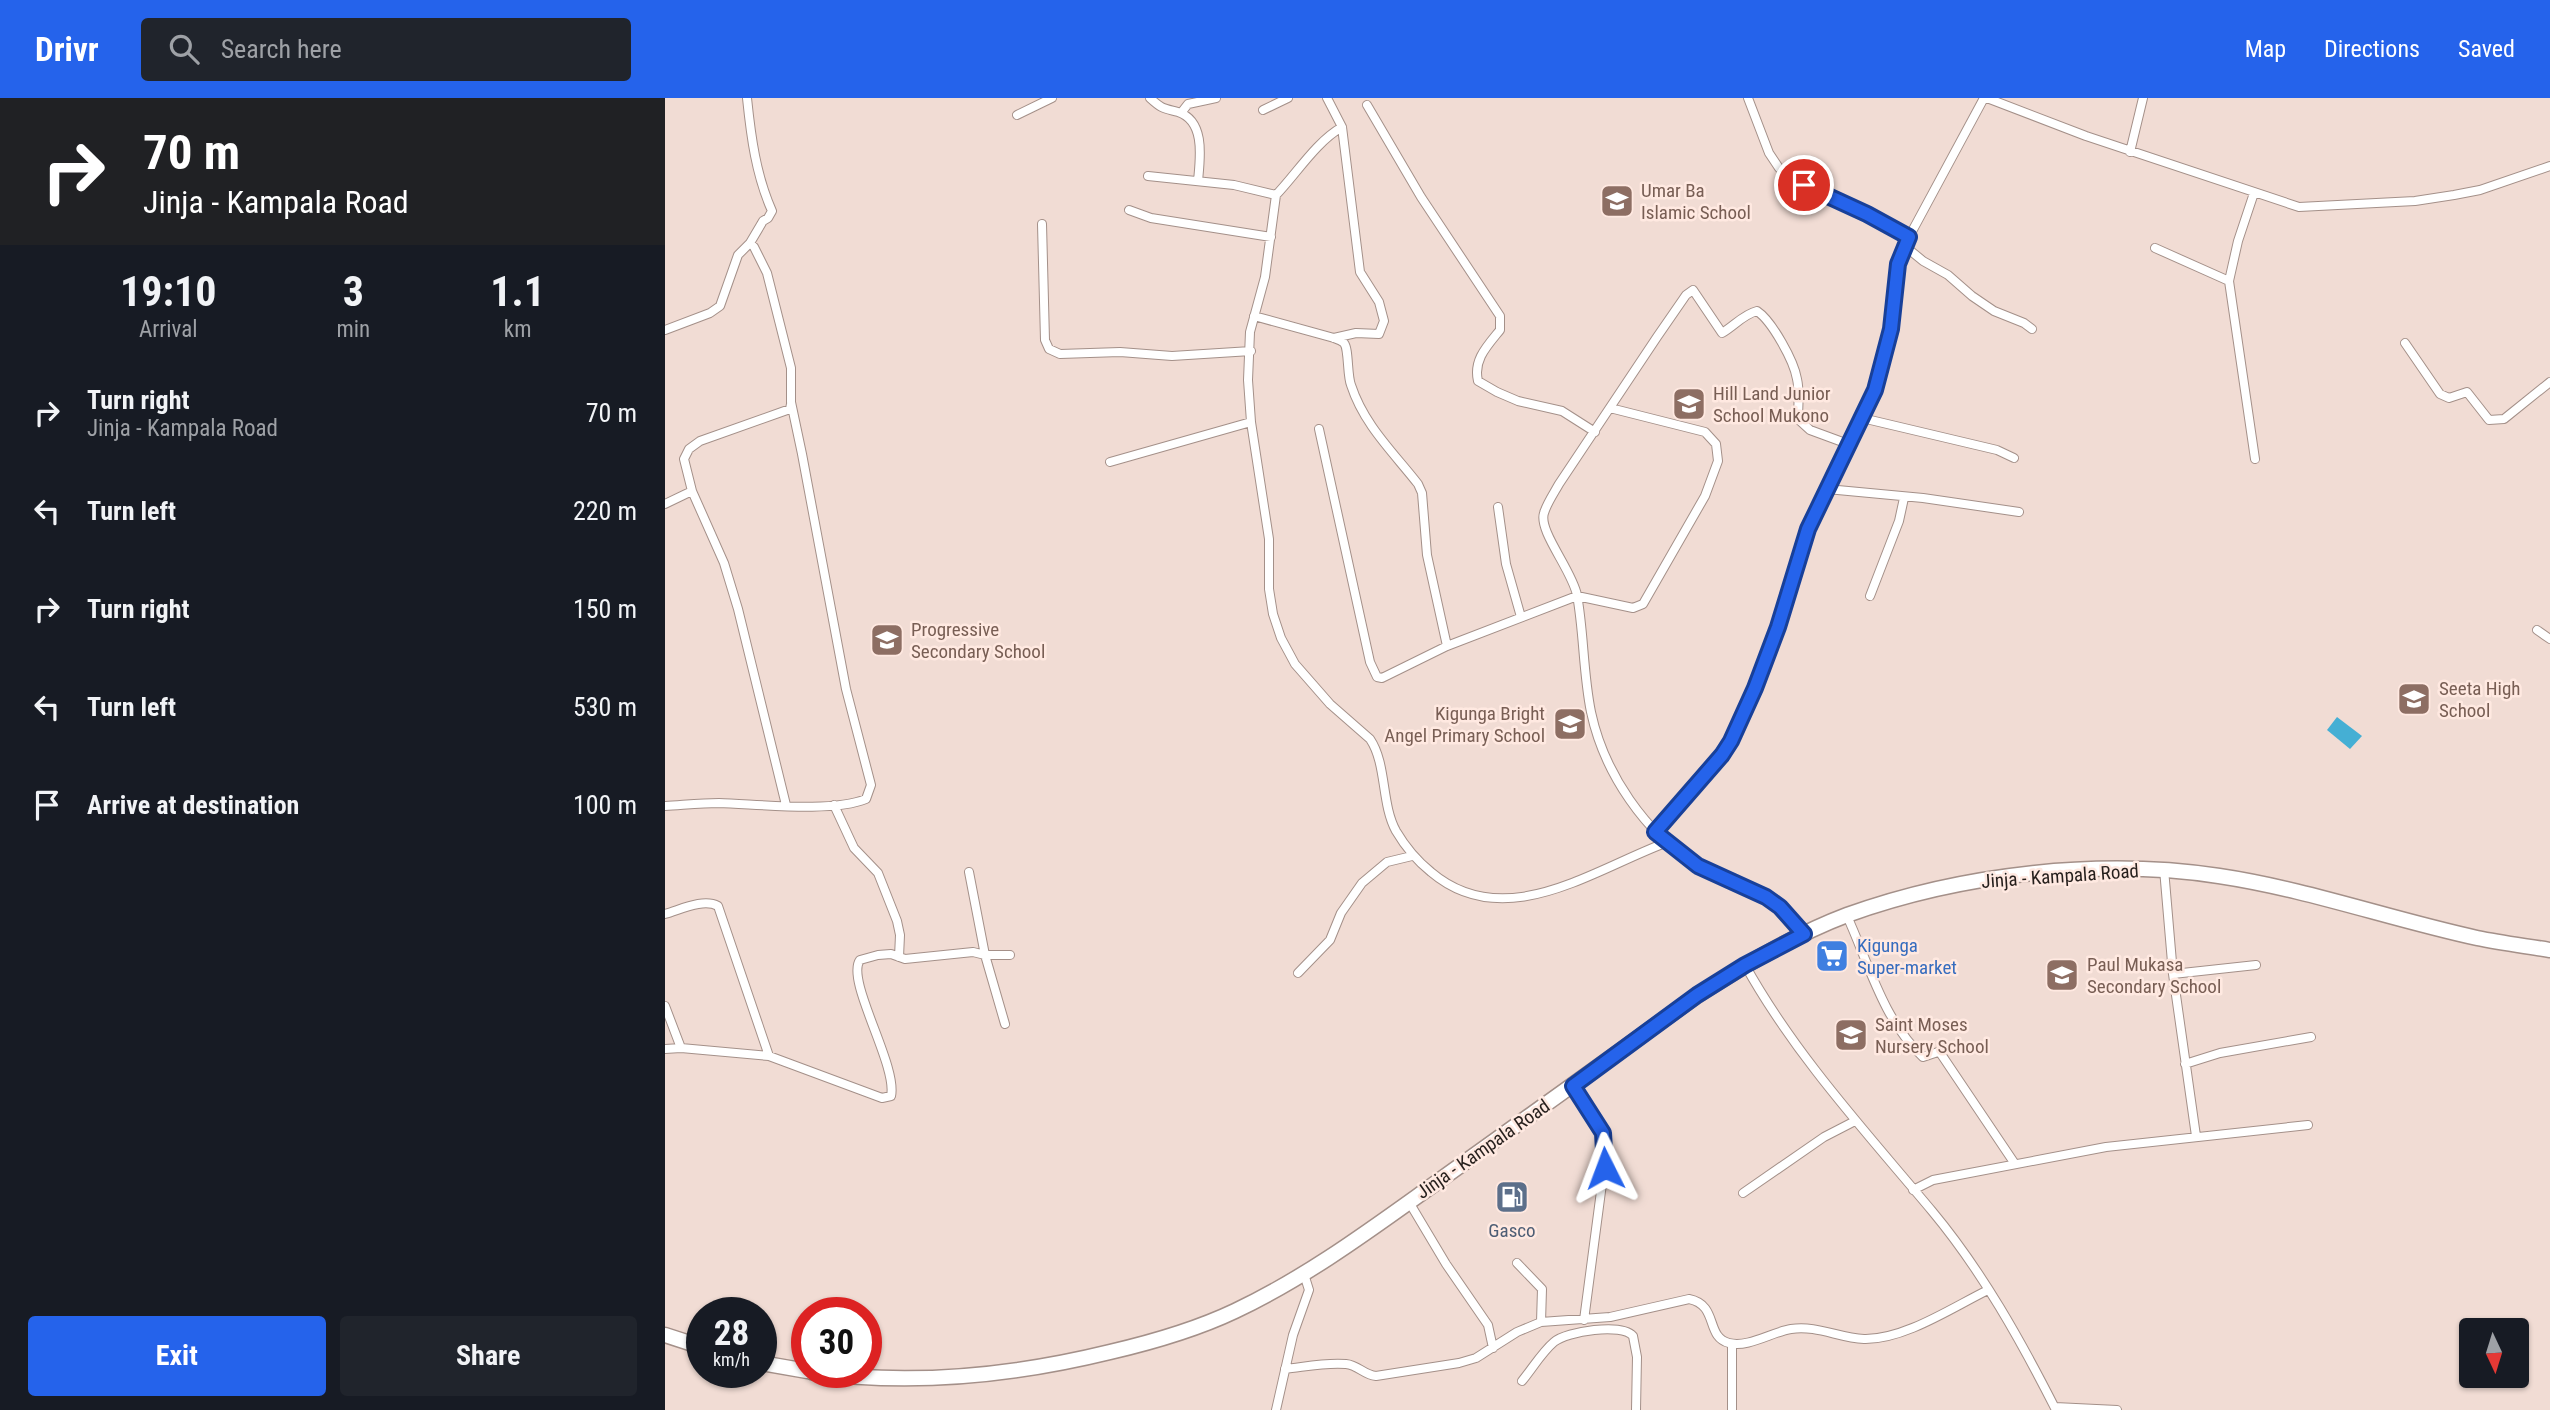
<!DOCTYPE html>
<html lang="en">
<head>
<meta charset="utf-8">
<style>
  :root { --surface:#171b24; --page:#20242c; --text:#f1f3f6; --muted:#9ea1a6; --accent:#2563eb }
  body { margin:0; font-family:"Roboto Condensed",sans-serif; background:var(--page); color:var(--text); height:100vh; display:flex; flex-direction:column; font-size:26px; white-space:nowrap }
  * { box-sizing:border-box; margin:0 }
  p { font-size:23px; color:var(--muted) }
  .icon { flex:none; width:38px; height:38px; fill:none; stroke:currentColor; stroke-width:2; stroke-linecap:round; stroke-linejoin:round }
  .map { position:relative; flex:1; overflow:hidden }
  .details { display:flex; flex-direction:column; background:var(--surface); width:665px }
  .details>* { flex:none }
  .hud { background:#202124; color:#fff; overflow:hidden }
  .needle { width:46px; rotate:176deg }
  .tools { position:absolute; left:1794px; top:1220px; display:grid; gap:14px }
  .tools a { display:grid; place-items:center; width:70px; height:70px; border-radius:7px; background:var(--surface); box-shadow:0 2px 5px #0004; font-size:35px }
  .speed { position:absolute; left:21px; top:1199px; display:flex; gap:14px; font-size:35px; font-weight:700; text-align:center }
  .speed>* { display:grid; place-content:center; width:91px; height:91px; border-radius:50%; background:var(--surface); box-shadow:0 2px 5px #0004; line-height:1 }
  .speed small { font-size:18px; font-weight:400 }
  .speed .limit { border:10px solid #d22; background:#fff; color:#111 }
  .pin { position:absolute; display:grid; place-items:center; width:60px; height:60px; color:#fff; margin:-30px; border:4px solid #fff; border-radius:50%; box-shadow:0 2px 7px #0007 }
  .me { position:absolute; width:77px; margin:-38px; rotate:357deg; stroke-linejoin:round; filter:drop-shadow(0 0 5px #0008) }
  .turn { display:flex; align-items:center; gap:24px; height:147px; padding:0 28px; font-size:32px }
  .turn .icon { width:91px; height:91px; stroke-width:2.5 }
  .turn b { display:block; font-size:49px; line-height:60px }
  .eta { display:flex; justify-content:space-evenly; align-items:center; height:119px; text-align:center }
  .eta b { font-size:42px; font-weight:700; line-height:49px }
  .primary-button { display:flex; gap:14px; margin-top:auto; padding:14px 28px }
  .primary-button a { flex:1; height:80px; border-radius:7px; background:var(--accent); color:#fff; font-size:28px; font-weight:700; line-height:80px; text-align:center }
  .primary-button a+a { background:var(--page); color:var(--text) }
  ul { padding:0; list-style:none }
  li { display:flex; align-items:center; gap:21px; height:98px; padding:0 28px }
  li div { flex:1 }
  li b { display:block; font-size:26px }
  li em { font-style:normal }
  header { display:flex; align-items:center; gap:42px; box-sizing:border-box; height:98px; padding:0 35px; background:var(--accent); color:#fff }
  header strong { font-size:33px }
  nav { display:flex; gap:38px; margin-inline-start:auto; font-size:24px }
  .search { width:490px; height:63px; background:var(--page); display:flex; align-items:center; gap:18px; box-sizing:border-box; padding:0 24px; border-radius:7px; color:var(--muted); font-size:26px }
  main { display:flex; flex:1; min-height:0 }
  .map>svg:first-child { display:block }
</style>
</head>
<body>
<header>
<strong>Drivr</strong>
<div class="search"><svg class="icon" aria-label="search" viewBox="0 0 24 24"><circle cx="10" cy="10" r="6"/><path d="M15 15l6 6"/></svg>Search here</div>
<nav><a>Map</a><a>Directions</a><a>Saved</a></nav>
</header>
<main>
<section class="details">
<div class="hud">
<div class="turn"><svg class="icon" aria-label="right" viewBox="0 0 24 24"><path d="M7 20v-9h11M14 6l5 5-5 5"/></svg><div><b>70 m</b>Jinja - Kampala Road</div></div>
</div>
<div class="eta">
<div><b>19:10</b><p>Arrival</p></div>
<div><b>3</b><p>min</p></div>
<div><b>1.1</b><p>km</p></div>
</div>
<ul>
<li><svg class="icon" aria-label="right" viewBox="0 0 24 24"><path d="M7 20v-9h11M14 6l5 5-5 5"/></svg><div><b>Turn right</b><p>Jinja - Kampala Road</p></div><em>70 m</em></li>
<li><svg class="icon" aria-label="left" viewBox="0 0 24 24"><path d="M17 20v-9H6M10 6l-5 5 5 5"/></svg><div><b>Turn left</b></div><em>220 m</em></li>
<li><svg class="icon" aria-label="right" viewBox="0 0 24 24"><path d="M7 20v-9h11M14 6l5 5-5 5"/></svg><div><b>Turn right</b></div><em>150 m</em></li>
<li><svg class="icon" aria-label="left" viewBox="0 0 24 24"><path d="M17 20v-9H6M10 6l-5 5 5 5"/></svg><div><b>Turn left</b></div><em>530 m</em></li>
<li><svg class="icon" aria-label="arrive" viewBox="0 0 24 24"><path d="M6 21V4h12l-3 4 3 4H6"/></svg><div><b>Arrive at destination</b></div><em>100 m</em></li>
</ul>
<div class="primary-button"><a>Exit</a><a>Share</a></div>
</section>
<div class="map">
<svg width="1885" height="1312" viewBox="0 0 1885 1312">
  <rect width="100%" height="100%" fill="#f1dcd4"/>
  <!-- water -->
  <path fill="#45afd4" d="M1672,619L1697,638L1685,651L1662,632Z"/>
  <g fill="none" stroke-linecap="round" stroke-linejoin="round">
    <defs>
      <path id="minor" d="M485,0C497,11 498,10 513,14C541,23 535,61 533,83
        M662,0L677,29L695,174L714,204L719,223L714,236L691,235L669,240
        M1083,0L1104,55L1114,70L1156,96L1202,116L1244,139
        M1322,0L1421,38L1634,109L1750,103L1789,97L1815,92L1885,68
        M702,7L756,99L835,218V232C822,248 808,262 813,283L832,294L853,303L897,313L930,334
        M598,12L623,0
        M516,15L523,6L551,0
        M352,17L387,0
        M1465,54L1478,0
        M483,78L569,87L611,97C632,75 651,44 677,29
        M1589,95L1573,143L1564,183L1590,361
        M611,97L600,179L585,234L583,282L586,324L604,441V491L608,516L616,540L630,566L665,606L705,641C722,666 716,706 731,733C741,750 751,762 766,774C839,836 926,773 1000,745
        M464,112L486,120L606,139
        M377,126L380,242L384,251L395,256L455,254L507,258L586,253
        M1241,149L1258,163L1283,177L1307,198L1329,213L1359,225L1367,231
        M1490,150L1564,183
        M589,218L669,240C672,241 676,242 679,245C684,251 682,277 686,287C699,327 728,354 753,386L757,395L762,457L782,548
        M0,232L45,215L55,208L73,157L85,145L98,123L103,120L107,113C91,77 86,39 82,0
        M1740,245L1775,296L1784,300L1802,294L1824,322L1839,321L1885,284
        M1197,320L1332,352L1349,360
        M654,331L705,564L712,579L717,580L782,548L912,498L968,510L978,506L1040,398L1053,363L1051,346L1040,334L945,310
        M445,364L586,324
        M1162,391L1258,400L1354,414
        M0,406L27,393
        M833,409L841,466L856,519
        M1205,498L1234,423L1239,400
        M1872,532L1885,541
        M121,707L73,511L59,465L27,393L19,361L24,351L35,343L125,311L126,306
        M169,707L189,750L213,775L232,823L235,837L234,859
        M0,708C18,707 36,705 54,705C92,706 167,715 201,701L206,687L181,591L137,356L126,304V270L102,175L89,149L85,145
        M990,734L1057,657L1066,643L1107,547L1143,431L1210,292L1222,250L1233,166L1244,139L1319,0
        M1499,771L1508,876L1531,1038
        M304,774L320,857H345
        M0,816C15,812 38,800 53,808L104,958
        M1182,818C1204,866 1218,922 1258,959L1273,954L1276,956L1350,1066
        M1139,836C1128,822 1117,808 1101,799C1079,787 1054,781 1033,768C980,735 939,675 926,614C918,575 919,535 912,497C907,472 873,433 879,415C882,405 889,395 894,386L992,239L1021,197L1028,192L1057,235C1069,228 1079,216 1092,213C1107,223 1129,263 1132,281C1135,294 1133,308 1133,321L1145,332L1183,346
        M1080,867C1130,957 1201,1034 1267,1113C1317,1173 1356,1243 1391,1312
        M633,875L665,842L676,815L697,785L722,764L747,758
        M1508,876L1591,867
        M0,908L16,950
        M0,951L16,950L104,958L217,1000L226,998C233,968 180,882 195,862L213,857L226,856L240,861L308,854L320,857L340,926
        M1520,966L1555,955L1646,939
        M908,988L938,1035L940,1063L919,1222
        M1248,1092L1268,1082L1441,1049L1643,1027
        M1078,1095L1159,1039L1190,1023
        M744,1104L781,1166L823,1227L828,1250
        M852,1165L877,1191L876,1224
        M620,1271C639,1269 661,1264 681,1266C693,1267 699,1277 711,1278L794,1265L811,1260L852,1234L876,1224L945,1219L1024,1201C1054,1207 1040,1239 1064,1245C1083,1250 1107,1234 1126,1231C1152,1227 1174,1240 1199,1241C1239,1242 1288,1209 1323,1192
        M857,1283C867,1271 877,1254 889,1244C902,1233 957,1225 968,1238L972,1259L971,1312
        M1390,1309L1452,1312
        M611,1312L628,1237L644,1192L639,1176
        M1067,1312V1246"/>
      <path id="trunk" d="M0,1237L37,1249
        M96,1265L142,1273
        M146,1274C247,1288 347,1278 445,1254C488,1244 530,1232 570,1213C644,1178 709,1129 775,1082C861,1021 947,959 1033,897C1080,867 1129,837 1182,817C1296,776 1434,760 1554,778C1641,791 1725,821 1812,840C1836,845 1861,848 1885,852"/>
    </defs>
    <!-- minor casing -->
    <use href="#minor" stroke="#a49089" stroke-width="10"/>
    <!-- trunk casing -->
    <use href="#trunk" stroke="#a49089" stroke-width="17"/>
    <!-- minor -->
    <use href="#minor" stroke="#fff" stroke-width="8"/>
    <!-- trunk -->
    <use href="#trunk" stroke="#fff" stroke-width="14"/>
  </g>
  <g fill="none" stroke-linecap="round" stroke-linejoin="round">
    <defs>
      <path id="route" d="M940,1070L938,1035L908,988L1032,897L1080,867L1139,836L1115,809L1101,799L1033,768L990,734L1057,657L1066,643L1090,590L1113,529L1143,431L1210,292L1226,231L1233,166L1244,139L1202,116L1139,87"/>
    </defs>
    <!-- route casing -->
    <use href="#route" stroke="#184099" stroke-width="18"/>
    <!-- route -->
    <use href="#route" stroke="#2563eb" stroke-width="12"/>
  </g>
  <!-- icons -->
  <defs>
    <symbol id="school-square" viewBox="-11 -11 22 22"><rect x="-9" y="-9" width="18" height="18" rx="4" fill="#8d6e63" stroke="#ffe9e1"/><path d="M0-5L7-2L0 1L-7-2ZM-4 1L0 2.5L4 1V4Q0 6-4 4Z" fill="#fff"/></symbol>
    <symbol id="supermarket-square" viewBox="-11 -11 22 22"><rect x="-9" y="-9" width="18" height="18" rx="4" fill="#3f7fe0" stroke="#ffe9e1"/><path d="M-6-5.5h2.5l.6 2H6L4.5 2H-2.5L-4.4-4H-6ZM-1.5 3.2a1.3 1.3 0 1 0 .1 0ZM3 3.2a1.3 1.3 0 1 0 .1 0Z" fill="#fff"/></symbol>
    <symbol id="fuel-square" viewBox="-11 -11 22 22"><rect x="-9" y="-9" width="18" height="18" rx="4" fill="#5c6f8a" stroke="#ffe9e1"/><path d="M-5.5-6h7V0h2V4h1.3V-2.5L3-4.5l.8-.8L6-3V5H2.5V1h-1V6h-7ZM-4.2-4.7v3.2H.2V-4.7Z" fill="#fff"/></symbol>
  </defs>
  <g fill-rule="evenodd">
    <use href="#school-square" x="933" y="84" width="38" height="38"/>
    <use href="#school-square" x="1005" y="287" width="38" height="38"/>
    <use href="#school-square" x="203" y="523" width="38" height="38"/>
    <use href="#school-square" x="1730" y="582" width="38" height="38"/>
    <use href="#school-square" x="886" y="607" width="38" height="38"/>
    <use href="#supermarket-square" x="1148" y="839" width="38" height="38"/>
    <use href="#school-square" x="1378" y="858" width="38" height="38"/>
    <use href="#school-square" x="1167" y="918" width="38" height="38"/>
    <use href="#fuel-square" x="828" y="1080" width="38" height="38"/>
  </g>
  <g text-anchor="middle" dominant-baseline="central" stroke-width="5" stroke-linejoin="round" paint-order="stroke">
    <!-- education labels -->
    <g font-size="19" fill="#785e54" stroke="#ffe9e1" text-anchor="start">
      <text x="976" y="92">Umar Ba<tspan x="976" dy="22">Islamic School</tspan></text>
      <text x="1048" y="295">Hill Land Junior<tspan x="1048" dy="22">School Mukono</tspan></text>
      <text x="246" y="531">Progressive<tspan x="246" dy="22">Secondary School</tspan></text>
      <text x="1774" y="590">Seeta High<tspan x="1774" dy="22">School</tspan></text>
      <text x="880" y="615" text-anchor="end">Kigunga Bright<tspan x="880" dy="22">Angel Primary School</tspan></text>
      <text x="1422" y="866">Paul Mukasa<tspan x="1422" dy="22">Secondary School</tspan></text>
      <text x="1210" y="926">Saint Moses<tspan x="1210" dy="22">Nursery School</tspan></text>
    </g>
    <!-- street labels -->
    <g font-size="19" fill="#261f1c" stroke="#ffe9e1">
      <text transform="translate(1395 778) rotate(-4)">Jinja - Kampala Road</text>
      <text transform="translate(818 1051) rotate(-35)">Jinja - Kampala Road</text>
    </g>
    <!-- shop labels -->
    <g font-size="19" fill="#366cbe" stroke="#ffe9e1" text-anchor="start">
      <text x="1192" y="847">Kigunga<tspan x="1192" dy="22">Super-market</tspan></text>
    </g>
    <!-- service labels -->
    <g font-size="19" fill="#4e5e75" stroke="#ffe9e1">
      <text x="847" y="1132">Gasco</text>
    </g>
  </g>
</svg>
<div class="tools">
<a><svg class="needle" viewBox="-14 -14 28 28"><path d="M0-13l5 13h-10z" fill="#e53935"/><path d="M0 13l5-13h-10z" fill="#9ea1a6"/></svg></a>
</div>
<div class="speed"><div>28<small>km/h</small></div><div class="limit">30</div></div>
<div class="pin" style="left:1139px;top:87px;background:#d93025"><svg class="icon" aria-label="arrive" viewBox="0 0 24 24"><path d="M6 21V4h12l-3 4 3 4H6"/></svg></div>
<svg class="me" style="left:940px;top:1070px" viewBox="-20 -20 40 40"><path d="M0-17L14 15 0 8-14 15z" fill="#2563eb" stroke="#fff" stroke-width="4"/></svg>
</div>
</main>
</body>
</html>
